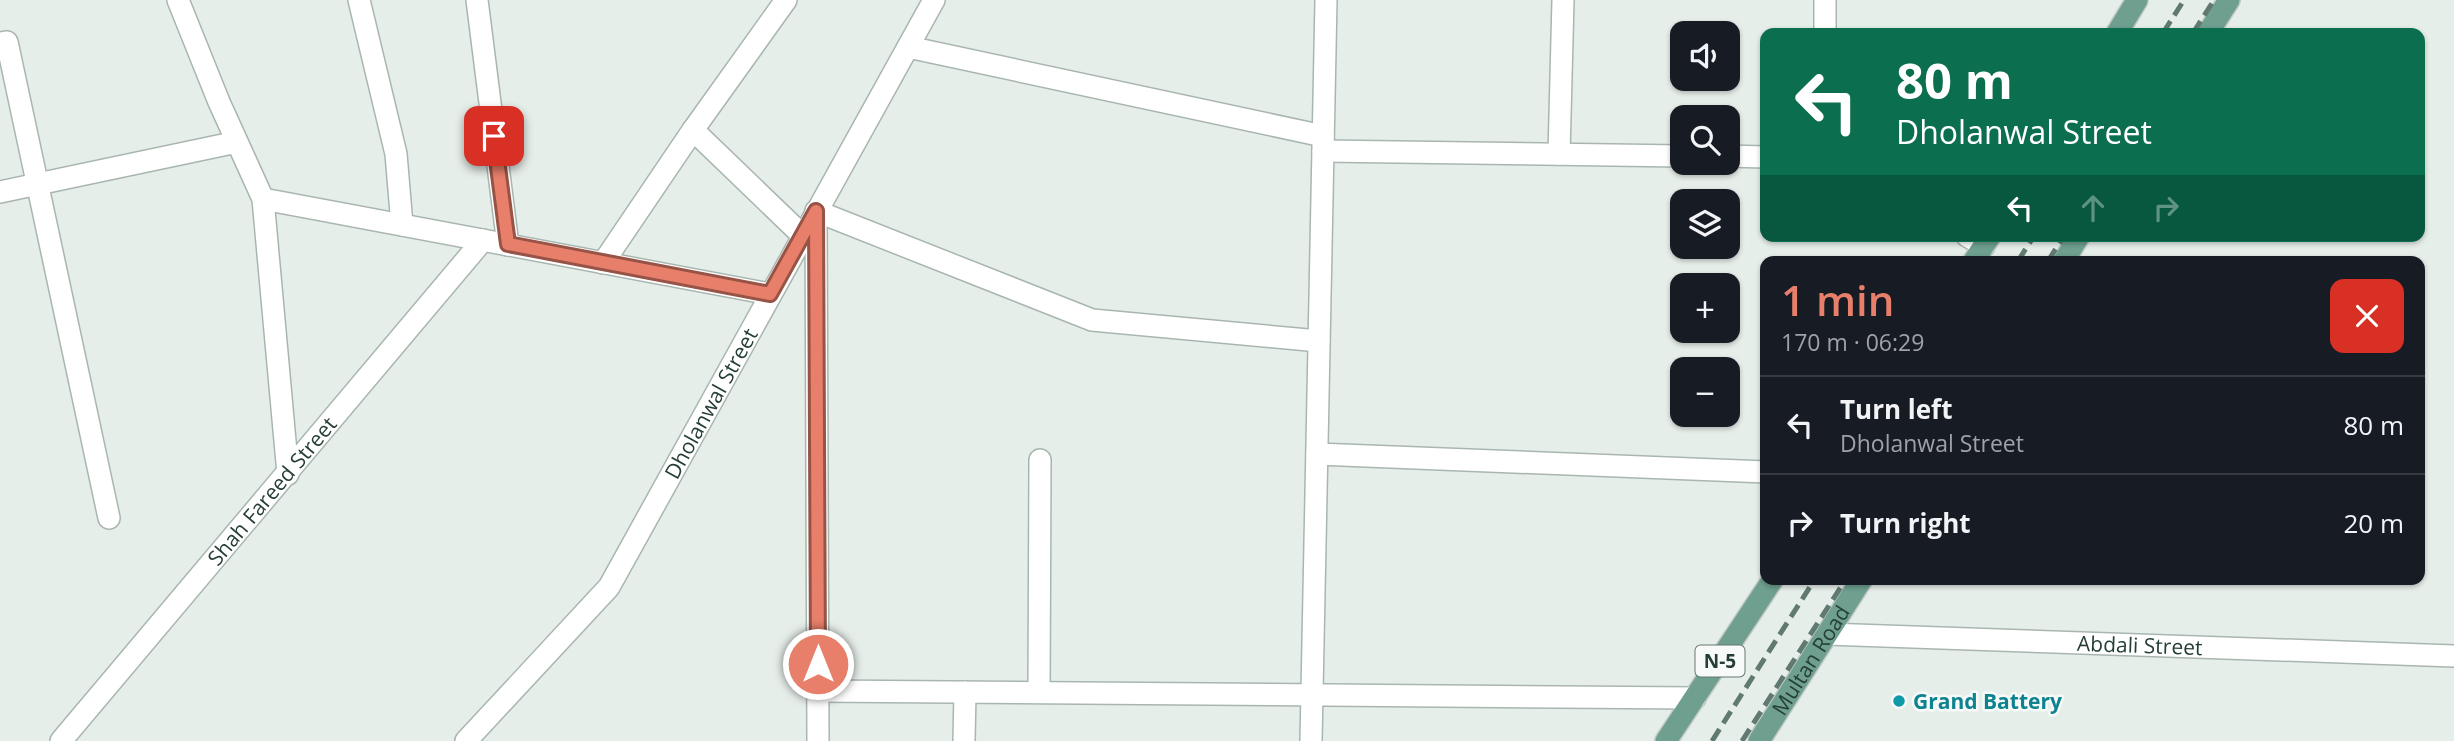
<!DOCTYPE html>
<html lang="en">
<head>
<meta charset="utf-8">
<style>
  :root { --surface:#171b24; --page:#20242c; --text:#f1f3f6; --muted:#9ea1a6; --line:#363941; --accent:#e77f6b }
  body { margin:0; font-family:"Open Sans",sans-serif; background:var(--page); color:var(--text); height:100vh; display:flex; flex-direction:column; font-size:26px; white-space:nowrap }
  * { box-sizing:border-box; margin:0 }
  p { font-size:23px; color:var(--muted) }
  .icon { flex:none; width:38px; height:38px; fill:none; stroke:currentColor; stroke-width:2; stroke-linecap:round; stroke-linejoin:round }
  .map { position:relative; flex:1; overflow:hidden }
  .drawer { position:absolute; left:1760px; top:256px; width:665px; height:329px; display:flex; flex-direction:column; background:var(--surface); border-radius:14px; box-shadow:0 2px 5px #0004 }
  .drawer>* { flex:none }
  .guide { position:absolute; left:1760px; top:28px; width:665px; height:214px; border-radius:14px; box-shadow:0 2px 5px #0004; background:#0b6e4f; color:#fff; overflow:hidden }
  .tools { position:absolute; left:1670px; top:21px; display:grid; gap:14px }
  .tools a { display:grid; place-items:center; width:70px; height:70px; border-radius:14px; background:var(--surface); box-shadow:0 2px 5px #0004; font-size:35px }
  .pin { position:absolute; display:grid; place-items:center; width:60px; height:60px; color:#fff; margin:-30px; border-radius:14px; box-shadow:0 4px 10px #0006 }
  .me { position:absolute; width:77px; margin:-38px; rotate:0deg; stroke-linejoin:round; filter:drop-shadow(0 0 5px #0008) }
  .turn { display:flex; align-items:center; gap:24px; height:147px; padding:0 21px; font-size:32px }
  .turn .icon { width:91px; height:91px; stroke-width:2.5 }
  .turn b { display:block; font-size:49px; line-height:60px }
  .lanes { display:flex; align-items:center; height:66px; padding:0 21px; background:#0003; justify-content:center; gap:35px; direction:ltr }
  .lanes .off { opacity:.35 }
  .round { display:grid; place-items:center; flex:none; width:74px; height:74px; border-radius:14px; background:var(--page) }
  .summary { display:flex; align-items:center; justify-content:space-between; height:119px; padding:0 21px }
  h1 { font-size:42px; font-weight:600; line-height:52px; color:var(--accent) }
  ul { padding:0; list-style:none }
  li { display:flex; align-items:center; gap:21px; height:98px; padding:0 21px; border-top:2px solid var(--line) }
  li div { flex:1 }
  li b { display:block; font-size:26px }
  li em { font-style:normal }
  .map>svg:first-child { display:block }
</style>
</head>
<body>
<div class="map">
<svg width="2454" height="741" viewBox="0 0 2454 741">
  <rect width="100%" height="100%" fill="#e6eeea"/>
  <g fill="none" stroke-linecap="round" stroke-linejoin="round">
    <defs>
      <g id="minor">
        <path d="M178,0L219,102L263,199L770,294"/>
        <path d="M359,0L396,154L402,225"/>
        <path d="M477,0L508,245"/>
        <path d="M786,0L693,130L802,235"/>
        <path d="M1825,0V33"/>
        <path d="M0,43L7,42L109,518"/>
        <path d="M908,47L1323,136"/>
        <path d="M1323,151L1682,156"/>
        <path d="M1559,154L1563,0"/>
        <path d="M1727,156L1766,157"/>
        <path d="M0,192L237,142"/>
        <path d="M263,199L288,474"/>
        <path d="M1967,236L1984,246"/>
        <path d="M603,263L693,130"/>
        <path d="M1317,454L1766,472"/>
        <path id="s1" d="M1827,634L2454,656"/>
        <path d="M818,691L1695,698"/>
        <path d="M1039,692L1040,460"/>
        <path id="s2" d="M61,741L483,240"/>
        <path id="s3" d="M466,741L609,587L934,0"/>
        <path d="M818,741L816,211L1092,320L1319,341"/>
        <path d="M964,741L965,692"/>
        <path d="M1311,741L1326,0"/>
      </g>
      <g id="major">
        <path d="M2117,33L2137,0"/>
        <path d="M2208,33L2229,0"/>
        <path d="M1974,261L1990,236"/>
        <path d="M2064,261L2079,236"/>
        <path d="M1666,741L1773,579"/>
        <path id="s4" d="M1759,741L1862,579"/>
      </g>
    </defs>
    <!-- minor casing -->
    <use href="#minor" stroke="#a9b6b0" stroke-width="24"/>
    <!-- major casing -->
    <use href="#major" stroke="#c2c9c7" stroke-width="24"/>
    <!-- minor -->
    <use href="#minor" stroke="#fff" stroke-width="21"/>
    <!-- major -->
    <use href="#major" stroke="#6e9f8f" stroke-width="21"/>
    <!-- rail -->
    <path stroke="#617a71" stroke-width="5" stroke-dasharray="14 7" stroke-linecap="butt" d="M2163,33L2184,0
      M2193,33L2214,0
      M2018,261L2034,236
      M2048,261L2064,236
      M1712,741L1815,579
      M1742,741L1846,579"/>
  </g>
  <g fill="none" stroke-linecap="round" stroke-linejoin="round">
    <defs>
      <path id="route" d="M494,136L508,244L770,294L816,211L818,664"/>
    </defs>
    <!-- route casing -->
    <use href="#route" stroke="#965346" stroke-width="18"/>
    <!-- route -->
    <use href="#route" stroke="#e77f6b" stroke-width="12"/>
  </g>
  <!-- markers -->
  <circle fill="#0f9aa8" stroke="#f7faf8" stroke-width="2.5" cx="1899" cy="701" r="7"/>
  <g text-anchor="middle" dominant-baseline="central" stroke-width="5" stroke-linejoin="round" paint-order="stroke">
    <!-- shield labels -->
    <rect fill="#f7faf8" stroke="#657770" stroke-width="2" x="1695.5" y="645.5" width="49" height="31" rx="5"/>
    <g font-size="19" font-weight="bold" fill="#263f36">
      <text x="1720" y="661">N-5</text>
    </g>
    <!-- street labels -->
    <g font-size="21" fill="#263f36" stroke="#f7faf8">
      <text stroke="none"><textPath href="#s3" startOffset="420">Dholanwal Street</textPath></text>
      <text stroke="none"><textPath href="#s2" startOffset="327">Shah Fareed Street</textPath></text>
      <text stroke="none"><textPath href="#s1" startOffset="313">Abdali Street</textPath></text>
      <text stroke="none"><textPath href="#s4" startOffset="96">Multan Road</textPath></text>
    </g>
    <!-- culture labels -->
    <g font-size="21" font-weight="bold" fill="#0d838f" stroke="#f7faf8" text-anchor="start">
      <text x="1913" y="701">Grand Battery</text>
    </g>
  </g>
</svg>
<div class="tools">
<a><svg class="icon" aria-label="sound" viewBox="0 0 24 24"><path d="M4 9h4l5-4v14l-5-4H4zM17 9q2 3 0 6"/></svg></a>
<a><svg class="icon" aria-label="search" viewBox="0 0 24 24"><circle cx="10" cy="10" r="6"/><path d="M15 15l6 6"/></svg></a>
<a><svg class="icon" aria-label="layers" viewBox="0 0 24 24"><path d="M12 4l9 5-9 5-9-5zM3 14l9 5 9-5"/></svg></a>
<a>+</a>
<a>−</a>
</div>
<div class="pin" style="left:494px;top:136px;background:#d93025"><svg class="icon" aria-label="arrive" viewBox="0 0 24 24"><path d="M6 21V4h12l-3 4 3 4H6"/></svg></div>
<svg class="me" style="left:818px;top:664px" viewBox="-20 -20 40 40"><circle r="17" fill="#e77f6b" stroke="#fff" stroke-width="3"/><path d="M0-11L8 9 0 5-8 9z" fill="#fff"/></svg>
<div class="guide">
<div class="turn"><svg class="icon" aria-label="left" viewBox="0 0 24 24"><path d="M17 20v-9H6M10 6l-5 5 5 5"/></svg><div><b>80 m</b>Dholanwal Street</div></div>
<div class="lanes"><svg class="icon" aria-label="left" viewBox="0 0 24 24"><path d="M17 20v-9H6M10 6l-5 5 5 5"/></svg><svg class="icon off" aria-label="ahead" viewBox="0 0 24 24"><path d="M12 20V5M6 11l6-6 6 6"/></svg><svg class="icon off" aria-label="right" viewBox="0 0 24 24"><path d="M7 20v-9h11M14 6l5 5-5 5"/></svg></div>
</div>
<section class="drawer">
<div class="summary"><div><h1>1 min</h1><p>170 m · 06:29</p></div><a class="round" style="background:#d93025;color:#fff"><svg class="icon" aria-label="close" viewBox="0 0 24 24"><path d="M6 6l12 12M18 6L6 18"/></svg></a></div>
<ul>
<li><svg class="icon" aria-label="left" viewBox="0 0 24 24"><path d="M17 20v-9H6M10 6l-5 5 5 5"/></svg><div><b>Turn left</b><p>Dholanwal Street</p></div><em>80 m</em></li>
<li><svg class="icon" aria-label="right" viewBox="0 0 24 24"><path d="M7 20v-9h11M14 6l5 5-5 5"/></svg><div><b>Turn right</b></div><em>20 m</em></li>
</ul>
</section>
</div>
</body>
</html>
